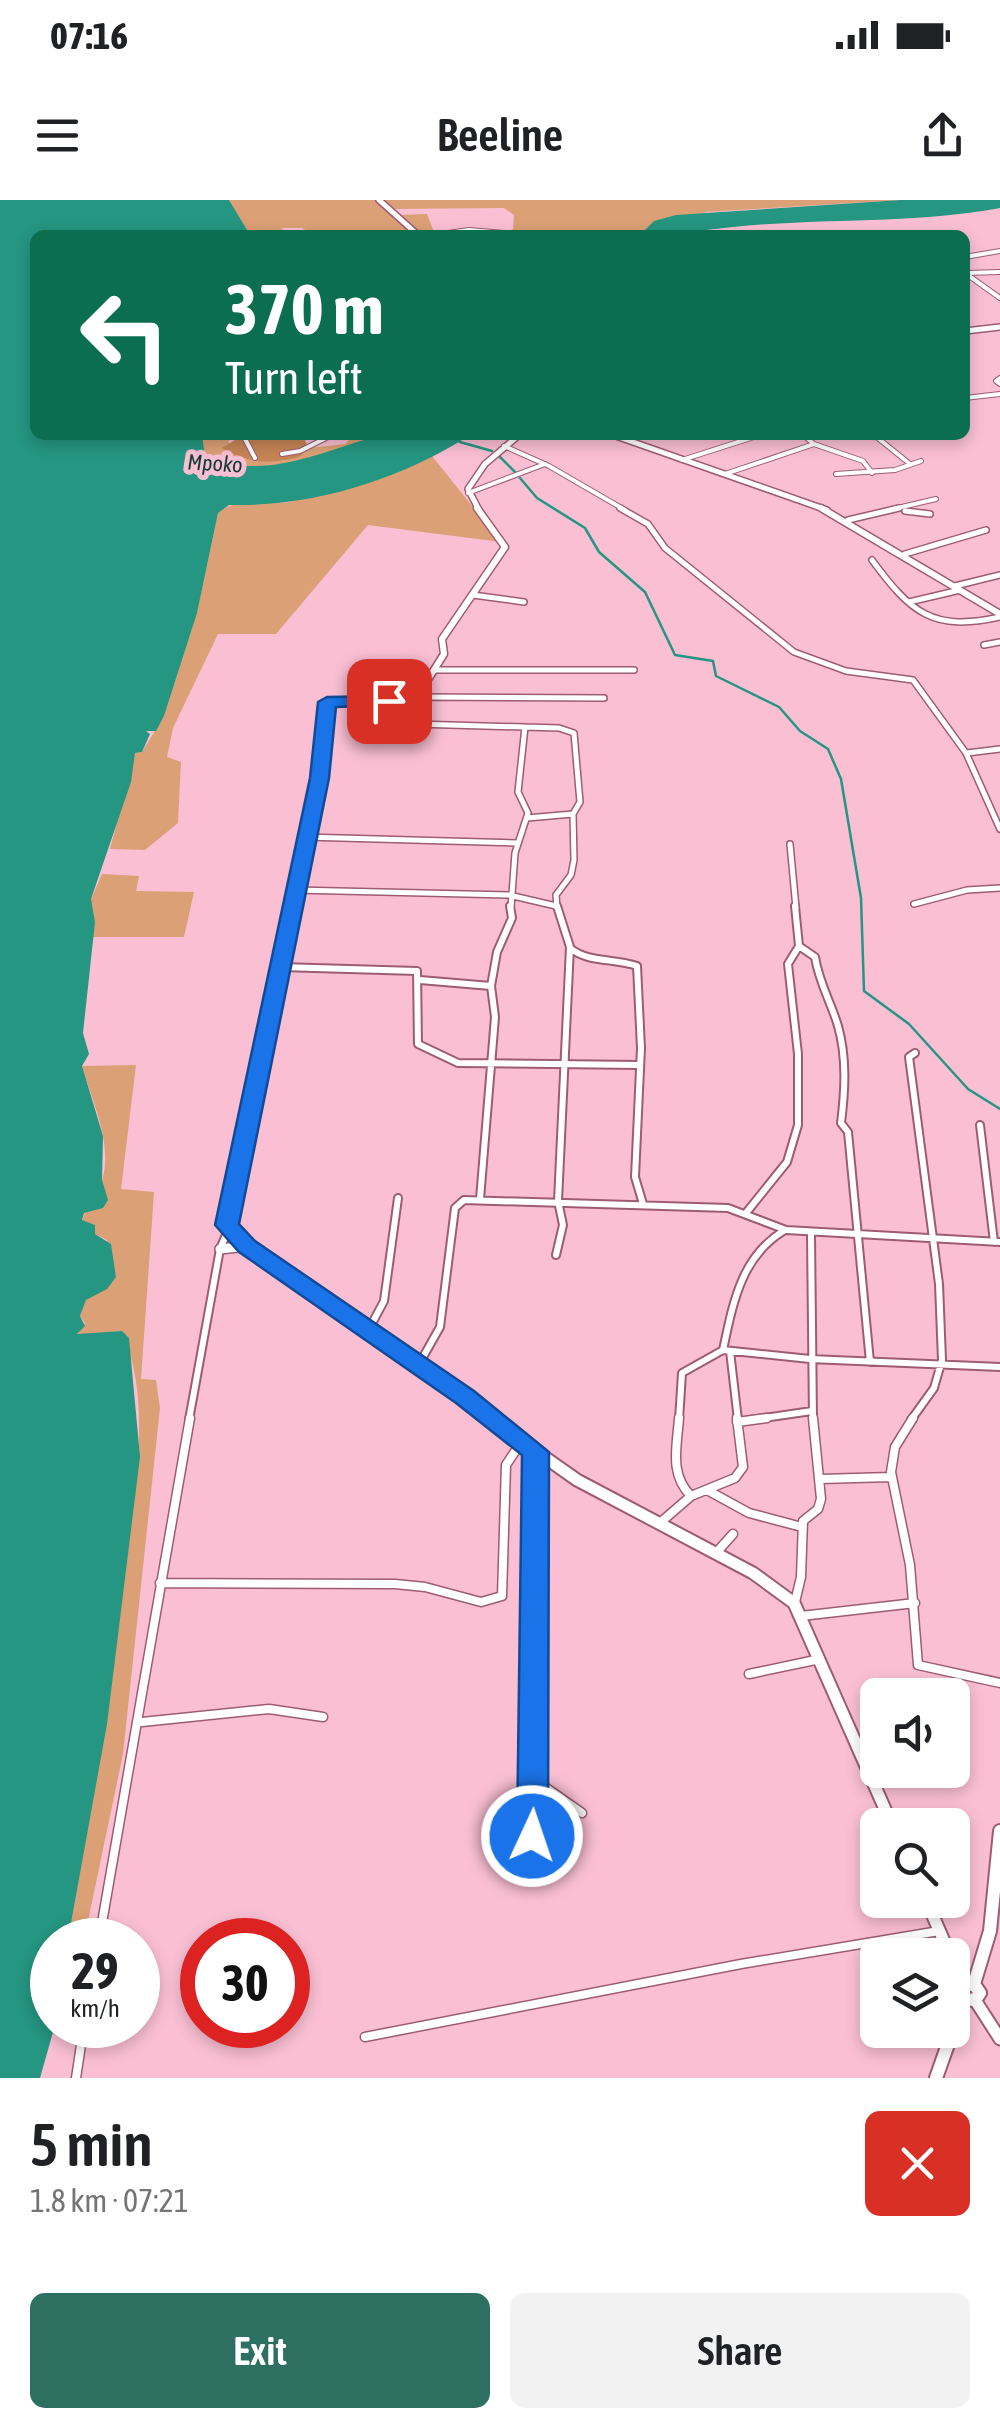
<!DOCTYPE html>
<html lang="en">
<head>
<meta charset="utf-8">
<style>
  :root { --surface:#fff; --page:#f2f2f2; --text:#202124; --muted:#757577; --accent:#2d7062 }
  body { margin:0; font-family:"Asap Condensed",sans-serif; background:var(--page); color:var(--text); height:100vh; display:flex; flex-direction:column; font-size:38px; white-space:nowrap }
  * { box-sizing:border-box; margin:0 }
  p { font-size:32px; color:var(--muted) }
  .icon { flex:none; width:55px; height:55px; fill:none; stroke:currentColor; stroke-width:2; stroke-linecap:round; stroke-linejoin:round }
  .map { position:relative; height:1878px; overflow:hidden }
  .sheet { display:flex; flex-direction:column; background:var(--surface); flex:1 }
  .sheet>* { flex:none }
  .top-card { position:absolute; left:30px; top:30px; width:940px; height:210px; border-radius:15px; box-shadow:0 5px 15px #0003; background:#0b6e4f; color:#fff; overflow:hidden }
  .controls { position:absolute; left:860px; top:1478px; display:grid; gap:20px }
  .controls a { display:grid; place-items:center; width:110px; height:110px; border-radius:15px; background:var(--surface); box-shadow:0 5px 15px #0003; font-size:50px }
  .speed { position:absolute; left:30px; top:1718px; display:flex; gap:20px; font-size:50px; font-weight:700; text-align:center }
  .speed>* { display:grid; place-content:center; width:130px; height:130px; border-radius:50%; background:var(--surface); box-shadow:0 5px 15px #0003; line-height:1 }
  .speed small { font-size:25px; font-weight:400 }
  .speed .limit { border:15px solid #d22; background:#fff; color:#111 }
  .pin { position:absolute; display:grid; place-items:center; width:85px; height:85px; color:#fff; margin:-42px; border-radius:20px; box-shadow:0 5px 15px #0006 }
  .me { position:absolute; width:110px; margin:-55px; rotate:3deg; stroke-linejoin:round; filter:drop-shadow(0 0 8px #0008) }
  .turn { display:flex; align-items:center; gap:35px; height:210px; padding:0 30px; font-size:45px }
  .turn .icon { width:130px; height:130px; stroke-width:2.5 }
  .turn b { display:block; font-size:70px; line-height:85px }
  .round { display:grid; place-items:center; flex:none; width:105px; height:105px; border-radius:15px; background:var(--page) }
  .overview { display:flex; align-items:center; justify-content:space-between; height:170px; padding:0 30px }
  h1 { font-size:60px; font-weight:600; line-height:75px }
  .primary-button { display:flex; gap:20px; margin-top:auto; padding:20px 30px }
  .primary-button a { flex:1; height:115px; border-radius:15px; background:var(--accent); color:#fff; font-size:40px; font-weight:600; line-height:115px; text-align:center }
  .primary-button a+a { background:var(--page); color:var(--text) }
  .status { display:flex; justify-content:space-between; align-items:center; height:70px; padding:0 50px; background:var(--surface); direction:ltr }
  .status svg { height:28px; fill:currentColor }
  header { display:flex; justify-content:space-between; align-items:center; height:130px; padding:0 30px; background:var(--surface); font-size:45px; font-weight:600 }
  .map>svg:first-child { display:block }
</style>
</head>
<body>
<div class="status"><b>07:16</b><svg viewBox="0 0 49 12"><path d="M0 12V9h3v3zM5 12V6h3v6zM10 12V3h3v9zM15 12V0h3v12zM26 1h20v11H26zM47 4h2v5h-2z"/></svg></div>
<header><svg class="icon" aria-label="menu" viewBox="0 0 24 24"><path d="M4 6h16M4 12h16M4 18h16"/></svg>Beeline<svg class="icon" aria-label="share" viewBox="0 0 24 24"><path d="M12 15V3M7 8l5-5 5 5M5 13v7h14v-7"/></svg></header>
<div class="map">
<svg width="1000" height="1878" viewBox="0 0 1000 1878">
  <rect width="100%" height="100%" fill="#fabfd3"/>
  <!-- green -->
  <path fill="#dba075" d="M229,0H901L706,12L640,35H499L513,29L514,15L504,8L391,9L396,15L427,14L434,32L313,35L302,28H282L285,35H248Z
    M202,235H243L228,241L238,258L284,261L309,248L345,244L354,235H380C328,255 260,281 205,256Z
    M432,256L501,342L368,325L276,434H218L173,528L167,557L181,562L178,623L145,650L110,649L135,553L142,552L164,516L197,412L218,313C235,296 272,307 293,301C335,289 386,277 432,256Z
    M102,674L139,676L136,691L194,692L184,737H92L91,699Z
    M136,865L121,989L154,992L141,1179L156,1180L160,1208L123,1554L84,1740H68C90,1617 111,1495 124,1371C133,1293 154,1206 122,1131L77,1135L85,1123L80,1116L86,1100L116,1076L107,1040L95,1034L94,1025L82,1021C86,1006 99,993 103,977C112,941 92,901 82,866Z"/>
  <!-- forest -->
  <path fill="#c68554" d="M243,235L272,239L302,235L309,248L299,257C272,265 246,263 222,248Z"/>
  <!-- water -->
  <path fill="#259681" d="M0,0H229L247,30L248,35H35V235H202L205,256C263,282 323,251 377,236C404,229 442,235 470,235C400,280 312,307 229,305L218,313L197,413L164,516L156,531H146L150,534L142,552L135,553L131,582L91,699L95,722L83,833L89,854L82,866L103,936L102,980L108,1000L103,1008L84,1013L82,1020L95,1025V1034L111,1044L116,1077L107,1089L86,1100L80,1116L85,1126L77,1134L122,1131L129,1138L140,1257L107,1524L68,1740H52L55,1825L40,1878H0Z
    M901,0H1000V8C924,22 847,19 770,24C725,26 684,35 640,35L654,21L676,15Z"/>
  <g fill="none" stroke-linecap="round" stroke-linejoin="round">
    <!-- stream -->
    <path stroke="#259681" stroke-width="2.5" d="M460,242L492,251
      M497,254L516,273
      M520,278L537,298L585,328L599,352L645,392L675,455L713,461L716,476L779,507L800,531L828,549L841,579L861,698L864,791L909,824L968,889L1000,909"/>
    <defs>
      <path id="street-far3" d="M434,35L469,30L504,33
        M965,57L1000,51
        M965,73L1000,98
        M966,73L1000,72
        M1000,178L996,181L1000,184
        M965,198L1000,194
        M243,235L255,258
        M874,235L910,264
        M360,237L370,235
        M814,244L863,261L872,273
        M504,246L549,266L625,310
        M282,254L300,251L332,235
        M682,260L760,235
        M725,274L814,244L803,235
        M836,274L895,270L921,261
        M468,293L545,264
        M889,310L936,299"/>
      <path id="street-far2" d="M620,308L648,324L665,348L794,452L846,471L913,480L966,553L1000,629
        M905,311L930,314
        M848,320L899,308
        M905,354L986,330
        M872,360C911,413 933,432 1000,417
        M955,386L1000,375
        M473,395L524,402
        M909,402L960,390
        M984,445L1000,442
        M434,470H634
        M417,497L604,498
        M414,498L410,521L415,524L559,528L574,533L580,602L573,614L574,660L571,675L556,695L557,708
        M967,553L1000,549
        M527,618L573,614
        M305,637L518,643
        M790,644L796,708
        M295,690L509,695L556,706
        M914,704L967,690L1000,688
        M511,708L515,653L528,613L518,592L525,527"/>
      <path id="street-far1" d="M799,746L815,757C819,783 831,802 838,826C847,858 845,891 841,923L848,932L870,1162
        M570,748C588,763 614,758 637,766L641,848L635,977L643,1004
        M280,767L417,771L418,844L458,863L640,865
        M420,780L491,786
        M980,925L994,1042
        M480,999L495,817L491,786L497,752L512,718L510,706
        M746,1013L787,962L798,925V854L788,764L799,746L795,706
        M811,1034L813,1220
        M556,1055L563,1025L558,1001L570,747L557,706
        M368,1131L384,1101L398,998
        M723,1150L810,1159L1000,1167
        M730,1151L738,1220
        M418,1166L440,1127L455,1008L464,1000L728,1008L786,1030L1000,1042
        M189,1220L220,1049L228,1030
        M679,1220L682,1173L723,1150C733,1103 741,1056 785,1030
        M750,1220L812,1211
        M911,1220L934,1188L942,1160L939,1084L909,857L915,853"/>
      <path id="street" d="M913,1218L895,1247L891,1272L910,1365L918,1465L1000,1483
        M737,1222L767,1218
        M820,1279L891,1277
        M707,1290L749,1313L802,1327
        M691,1296L735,1278L743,1267L737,1218
        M661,1322L691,1296C669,1274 677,1247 679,1218
        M716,1353L733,1334
        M160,1383L395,1384L425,1387L481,1402L502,1396L506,1265L522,1241
        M795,1402L801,1377L803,1321L818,1309L821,1299L813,1218
        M801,1416L915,1403
        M749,1474L820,1459
        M142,1522L269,1509L323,1517
        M535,1580L582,1613
        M531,1664L536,1253
        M99,1740L190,1218
        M365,1837L741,1764L939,1731
        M76,1878L84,1825"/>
      <path id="secondary-far3" d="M379,0L418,35
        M965,131L1000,127
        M613,235L827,310
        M479,310L468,289L485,264L519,235"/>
      <path id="secondary-far2" d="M821,308L1000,414
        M293,708L320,578L327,502L417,497L444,454L442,439L505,347L477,308"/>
      <path id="secondary-far1" d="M293,706L227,1025L247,1046L493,1220
        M220,1049L247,1046"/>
      <path id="secondary" d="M489,1218L577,1280L753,1373L794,1403L892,1625
        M926,1700L950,1755
        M952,1761L962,1784
        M975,1800L1000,1839"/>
      <path id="primary" d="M964,1799L975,1800L980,1793L974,1784L990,1731L1000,1631
        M936,1878L964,1799L960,1786L974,1784"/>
    </defs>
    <!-- street-far3 casing -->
    <use href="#street-far3" stroke="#9d5c74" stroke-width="6"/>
    <!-- street-far2 casing -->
    <use href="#street-far2" stroke="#9d5c74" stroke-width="8"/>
    <!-- street-far1 casing -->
    <use href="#street-far1" stroke="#9d5c74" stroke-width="10"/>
    <!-- street casing -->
    <use href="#street" stroke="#9d5c74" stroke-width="11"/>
    <!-- secondary-far3 casing -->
    <use href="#secondary-far3" stroke="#9d5c74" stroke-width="8"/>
    <!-- secondary-far2 casing -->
    <use href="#secondary-far2" stroke="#9d5c74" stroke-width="9"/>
    <!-- secondary-far1 casing -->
    <use href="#secondary-far1" stroke="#9d5c74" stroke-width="12"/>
    <!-- secondary casing -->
    <use href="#secondary" stroke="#9d5c74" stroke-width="15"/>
    <!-- primary casing -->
    <use href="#primary" stroke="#9d5c74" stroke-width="16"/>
    <!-- street-far3 -->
    <use href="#street-far3" stroke="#fff" stroke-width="4"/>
    <!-- street-far2 -->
    <use href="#street-far2" stroke="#fff" stroke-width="5"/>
    <!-- street-far1 -->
    <use href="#street-far1" stroke="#fff" stroke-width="6"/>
    <!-- street -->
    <use href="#street" stroke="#fff" stroke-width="8"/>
    <!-- secondary-far3 -->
    <use href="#secondary-far3" stroke="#fff" stroke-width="5"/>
    <!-- secondary-far2 -->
    <use href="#secondary-far2" stroke="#fff" stroke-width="6"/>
    <!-- secondary-far1 -->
    <use href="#secondary-far1" stroke="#fff" stroke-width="9"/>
    <!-- secondary -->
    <use href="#secondary" stroke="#fff" stroke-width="11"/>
    <!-- primary -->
    <use href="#primary" stroke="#fff" stroke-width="12"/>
  </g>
  <!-- route -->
  <path fill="#1a73e8" stroke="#114b97" stroke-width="2.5" d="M389,496L395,497V505L336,507L329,578L239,1024L255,1041L474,1191L549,1252L548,1636L543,1645L532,1648L521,1645L517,1636L522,1255L456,1203L239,1052L215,1025L310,578L318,502L327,497Z"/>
  <g text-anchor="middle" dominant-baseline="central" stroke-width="10" stroke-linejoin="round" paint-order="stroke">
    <!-- far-water labels -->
    <g font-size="22" font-style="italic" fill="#0c3c33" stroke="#fabfd3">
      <text transform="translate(215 263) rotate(3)">Mpoko</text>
    </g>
  </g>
</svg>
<div class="controls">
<a><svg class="icon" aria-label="sound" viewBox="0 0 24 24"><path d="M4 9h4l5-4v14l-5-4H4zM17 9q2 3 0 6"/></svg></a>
<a><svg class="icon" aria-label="search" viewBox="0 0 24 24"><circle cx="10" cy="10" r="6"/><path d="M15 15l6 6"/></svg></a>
<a><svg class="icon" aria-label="layers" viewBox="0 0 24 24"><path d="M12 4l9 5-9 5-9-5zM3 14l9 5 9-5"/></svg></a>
</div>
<div class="speed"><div>29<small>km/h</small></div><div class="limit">30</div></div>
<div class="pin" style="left:389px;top:501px;background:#d93025"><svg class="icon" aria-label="arrive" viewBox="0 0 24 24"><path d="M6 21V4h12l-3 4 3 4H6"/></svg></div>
<svg class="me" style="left:532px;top:1636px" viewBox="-20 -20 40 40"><circle r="17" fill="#1a73e8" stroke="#fff" stroke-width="3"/><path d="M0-11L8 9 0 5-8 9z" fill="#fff"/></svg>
<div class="top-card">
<div class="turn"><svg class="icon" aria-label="left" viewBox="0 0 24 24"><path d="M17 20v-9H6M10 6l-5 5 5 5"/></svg><div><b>370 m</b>Turn left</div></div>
</div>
</div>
<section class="sheet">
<div class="overview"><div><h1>5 min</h1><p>1.8 km · 07:21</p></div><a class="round" style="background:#d93025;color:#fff"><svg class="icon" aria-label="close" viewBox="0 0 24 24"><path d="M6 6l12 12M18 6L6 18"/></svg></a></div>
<div class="primary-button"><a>Exit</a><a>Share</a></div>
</section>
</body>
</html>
